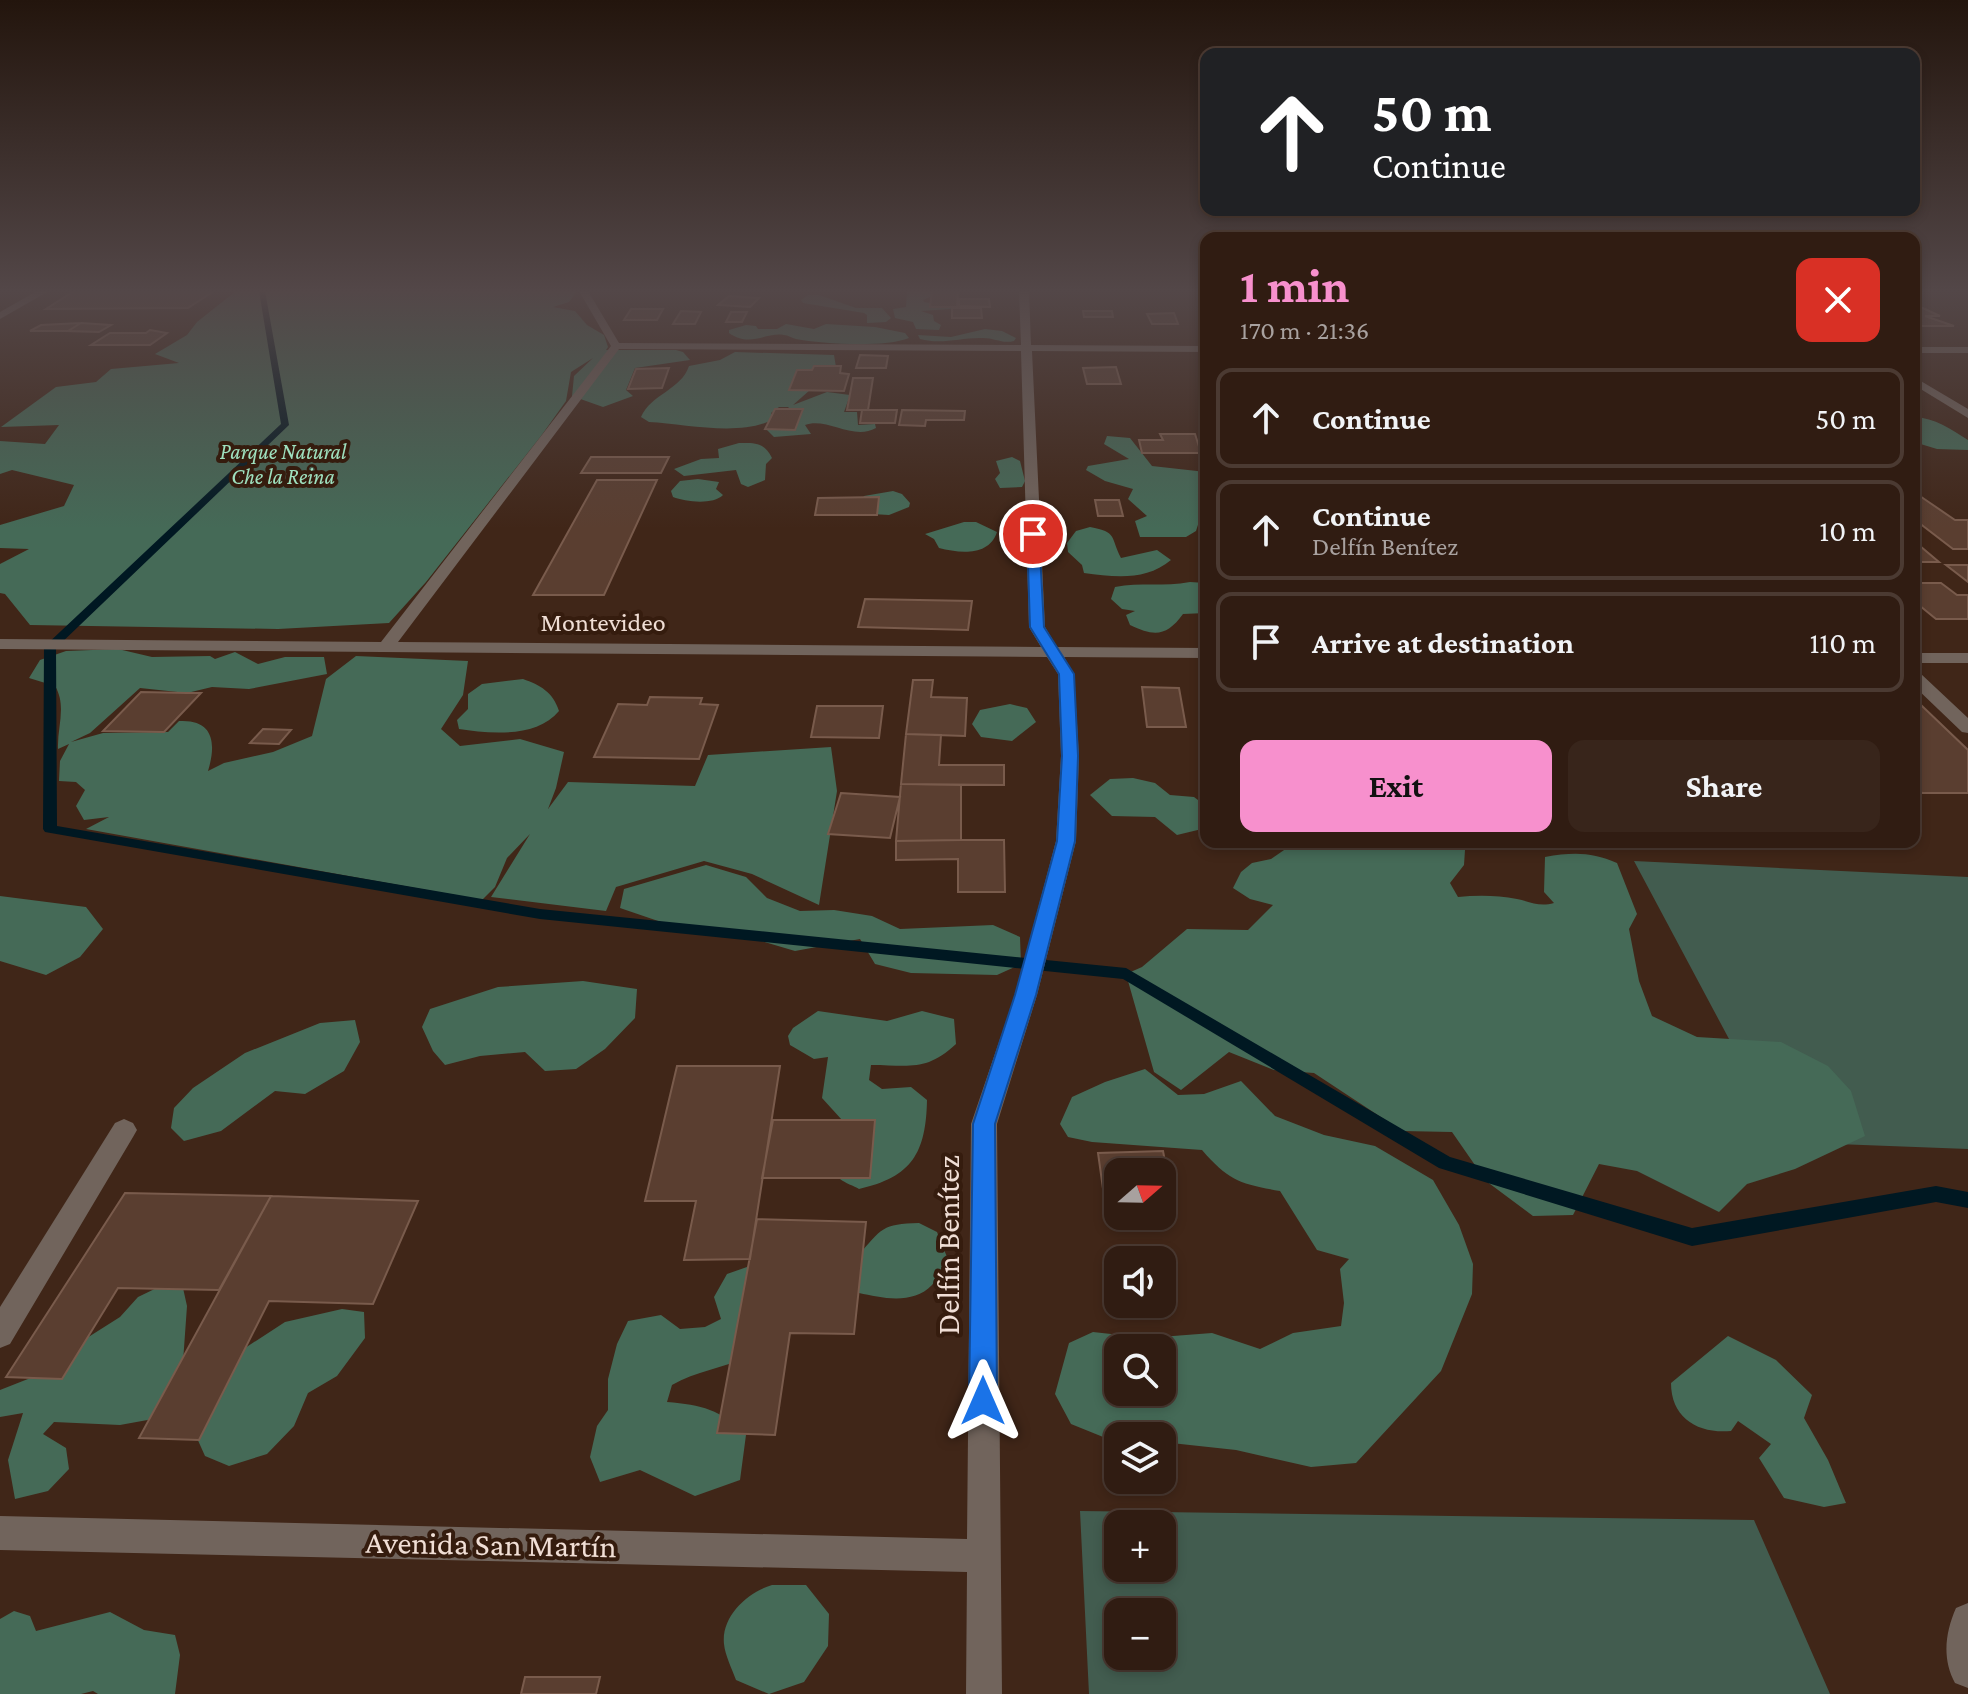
<!DOCTYPE html>
<html lang="en">
<head>
<meta charset="utf-8">
<style>
  :root { --surface:#301c12; --page:#38251b; --text:#f1f3f6; --muted:#a8a19f; --line:#4b3a32; --accent:#f790cd }
  body { margin:0; font-family:"Crimson Pro",serif; background:var(--page); color:var(--text); height:100vh; display:flex; flex-direction:column; font-size:30px; white-space:nowrap }
  * { box-sizing:border-box; margin:0 }
  p { font-size:26px; color:var(--muted) }
  .icon { flex:none; width:44px; height:44px; fill:none; stroke:currentColor; stroke-width:2; stroke-linecap:round; stroke-linejoin:round }
  .map { position:relative; flex:1; overflow:hidden }
  .side { position:absolute; left:1200px; top:232px; width:720px; height:616px; display:flex; flex-direction:column; background:var(--surface); border-radius:16px; box-shadow:0 4px 12px #0003,0 0 0 2px var(--line) }
  .side>* { flex:none }
  .banner { position:absolute; left:1200px; top:48px; width:720px; height:168px; border-radius:16px; box-shadow:0 4px 12px #0003,0 0 0 2px var(--line); background:#202124; color:#fff; overflow:hidden }
  .needle { width:52px; rotate:70deg }
  .controls { position:absolute; left:1104px; top:1158px; display:grid; gap:16px }
  .controls a { display:grid; place-items:center; width:72px; height:72px; border-radius:16px; background:var(--surface); box-shadow:0 4px 12px #0003,0 0 0 2px var(--line); font-size:40px }
  .pin { position:absolute; display:grid; place-items:center; width:68px; height:68px; color:#fff; margin:-34px; border:4px solid #fff; border-radius:50%; box-shadow:0 2px 8px #0007 }
  .me { position:absolute; width:88px; margin:-44px; rotate:0deg; stroke-linejoin:round; filter:drop-shadow(0 0 6px #0008) }
  .turn { display:flex; align-items:center; gap:28px; height:168px; padding:0 40px; font-size:36px }
  .turn .icon { width:104px; height:104px; stroke-width:2.5 }
  .turn b { display:block; font-size:56px; line-height:68px }
  .round { display:grid; place-items:center; flex:none; width:84px; height:84px; border-radius:16px; background:var(--page) }
  .headline { display:flex; align-items:center; justify-content:space-between; height:136px; padding:0 40px }
  h1 { font-size:48px; font-weight:700; line-height:60px; color:var(--accent) }
  .cta { display:flex; gap:16px; margin-top:auto; padding:16px 40px }
  .cta a { flex:1; height:92px; border-radius:16px; background:var(--accent); color:#111; font-size:32px; font-weight:700; line-height:92px; text-align:center }
  .cta a+a { background:var(--page); color:var(--text) }
  ul { padding:0; list-style:none }
  li { display:flex; align-items:center; gap:24px; height:100px; margin:0 16px 12px; padding:0 24px; border:4px solid var(--line); border-radius:16px }
  li div { flex:1 }
  li b { display:block; font-size:30px }
  li em { font-style:normal }
  .map>svg:first-child { display:block }
</style>
</head>
<body>
<div class="map">
<svg width="1968" height="1694" viewBox="0 0 1968 1694">
  <rect width="100%" height="100%" fill="#402618"/>
  <!-- green -->
  <path fill="#425c4f" fill-rule="evenodd" d="M1634,861L1968,877V1149L1784,1142Z
    M1080,1511L1754,1520L1830,1694H1089ZM1118,1524H1162V1568H1118ZM1118,1612H1162V1656H1118Z"/>
  <!-- forest -->
  <path fill="#456a57" fill-rule="evenodd" d="M236,291H577L569,302L553,307L575,311L587,325L604,335L608,347L606,350H676L683,352L690,360L635,368L626,390L633,396L603,407L572,396L574,376L593,358L571,372L566,401L541,436L426,582L389,623L278,629L30,625L5,594L0,593V564L29,549L0,548V525L64,506L74,485L12,470L0,474V441L45,444L59,425L1,427L56,387L96,382L111,369L179,363L155,354L187,335L197,322Z
    M907,291H928L934,295L923,300L924,302L950,306L951,309L921,311L933,315L934,321L941,325L939,330L916,329L913,322L895,318L893,309L906,307Z
    M808,295H819L856,308H882L891,318L886,322L867,323V315L864,313L803,303L801,300Z
    M786,324L814,329L826,324L875,327L905,333L909,338C885,348 822,344 796,339C792,338 788,335 784,335C765,332 750,348 729,333V330L746,325L756,326L758,329H777Z
    M985,329L1002,331L1016,338L1014,341C1002,344 995,338 983,338C961,337 943,345 920,339L918,335L951,337Z
    M735,352L834,355L836,367L793,405L827,392L850,395L844,412H857L858,425L875,424L876,428C853,441 827,417 805,425L811,434L774,437L767,430L789,407H779L771,413L774,419C741,437 686,424 649,422L641,417C651,394 681,390 689,366L720,360Z
    M1914,417C1935,418 1951,429 1968,440V450L1937,449L1914,442Z
    M1107,436L1130,438L1152,466L1206,472V508L1202,512L1196,531L1186,537H1140L1135,521L1147,516L1128,499L1133,489L1105,481L1086,470L1088,466L1129,459L1104,444Z
    M739,443C755,443 764,442 772,458L766,464L765,480L748,487L741,484L736,470L684,476L674,469L701,459L719,458L718,449Z
    M1012,457L1020,461L1025,481L1022,487L1000,488L995,479L1000,473L996,461Z
    M698,479L719,482L716,489L723,495C713,505 686,502 673,497L671,491L680,481Z
    M893,491L902,494L910,503L909,507L889,515L872,514L862,500L864,496Z
    M964,522H976L997,532C989,557 959,553 939,548L934,539L925,534Z
    M1090,527C1118,532 1110,537 1121,558L1157,550L1171,560C1146,581 1115,577 1084,573L1082,565L1068,552L1067,543L1076,531Z
    M1190,582L1206,583V613L1183,614C1167,636 1155,637 1130,625L1126,615L1135,611L1122,609L1111,599L1115,587C1140,582 1164,587 1190,582Z
    M118,649L152,657L210,656L215,659L235,652L258,664L285,657H324L327,674L249,689L212,687L187,693L140,688L90,733L71,742L103,733L168,732L179,721C215,719 216,745 208,771L224,763L273,752L312,736L326,679L356,656L468,661L463,695L441,729L460,746L520,739L564,752L556,788L548,809L568,782L695,786L708,755L831,747L837,791L819,905L752,874L704,861L616,887L606,911L491,897L530,834L507,858L495,887L482,900L86,829L109,817L84,820L76,806L85,790L76,782L59,781L60,761L69,744L58,749C57,727 67,706 55,686L29,678L40,660L66,651Z
    M523,679C540,685 553,692 559,711C537,738 490,734 459,729L457,720L468,709V694L482,684Z
    M1010,704L1027,708L1036,722L1012,741L981,737L972,724L980,710Z
    M1133,778L1155,783L1170,795L1194,797L1206,806V828L1177,835L1155,817L1112,816L1090,795L1110,779Z
    M1349,842H1451L1465,850L1464,865L1450,883L1458,897C1477,895 1497,895 1517,899C1532,902 1539,907 1554,903L1544,892L1545,857C1573,852 1592,852 1617,863L1637,914L1629,929L1639,981L1652,1016L1697,1037L1781,1042L1828,1066L1851,1091L1865,1136L1795,1169L1747,1184L1719,1212L1637,1171L1599,1164L1573,1215L1533,1216L1486,1181L1452,1132L1402,1131L1314,1073L1274,1070L1229,1052L1181,1090L1154,1072L1126,974L1142,967L1187,929L1248,930L1273,905L1250,899L1233,888L1241,872L1252,863L1271,859L1287,848L1343,845Z
    M706,865L746,877L767,898L800,911L834,910L872,916L900,929L993,925L1020,937L1021,964L997,975L911,973L875,964L860,939L795,951L758,940L661,922L620,908L624,889Z
    M0,896L86,907L103,929L80,957L46,975L0,961Z
    M583,981L637,989L635,1018L605,1049L576,1069L545,1071L525,1052L480,1056L445,1065L433,1051L422,1027L430,1009L498,987Z
    M818,1011L887,1021L922,1011L954,1019L956,1044C926,1072 909,1065 871,1065L869,1080L882,1089L911,1087L927,1100C926,1153 912,1177 859,1189C854,1186 845,1183 840,1179C825,1163 835,1136 842,1120L822,1098L828,1057L814,1059L790,1045L788,1036L793,1028Z
    M355,1020L360,1042L344,1071L305,1094L275,1091L221,1131L184,1141L171,1128L174,1108L193,1088L245,1053L320,1023Z
    M1145,1069L1178,1095L1204,1094L1241,1081L1275,1116L1324,1135L1375,1146L1433,1180L1459,1225L1473,1264L1472,1294L1441,1371L1356,1463L1311,1467L1236,1450L1162,1442V1436H1118V1443L1071,1424L1055,1394L1069,1343L1093,1332L1147,1338L1212,1333L1260,1349L1293,1333L1341,1326L1344,1303L1340,1269L1349,1259L1317,1250L1280,1191C1240,1184 1229,1181 1202,1150L1092,1142L1068,1137L1060,1124L1072,1097L1105,1082ZM1118,1348H1162V1392H1118Z
    M919,1223L937,1232L947,1257C942,1265 938,1279 932,1285C913,1305 882,1298 859,1293L858,1256C882,1228 882,1224 919,1223Z
    M764,1261L748,1357C723,1368 696,1371 672,1385L667,1402C702,1405 720,1409 746,1435L740,1480L695,1496L640,1470L600,1482L590,1457L597,1426L608,1410V1379L617,1344L628,1321L661,1315L680,1329L705,1327L721,1319L714,1297L727,1274Z
    M167,1283L183,1288L187,1306L182,1376L153,1419L120,1425L54,1422L43,1434L66,1448L69,1469L48,1491L15,1499L8,1460L23,1413L0,1417V1390L33,1377L60,1355L120,1317L138,1297Z
    M342,1309L364,1312L365,1338L337,1376L308,1393L294,1426L267,1454L229,1466L205,1456L192,1427L221,1375L245,1348L285,1322Z
    M1728,1336L1776,1360L1812,1395L1804,1418L1828,1460L1846,1503L1824,1507L1784,1498L1759,1458L1771,1444L1738,1421L1731,1431C1698,1434 1671,1418 1671,1383Z
    M772,1585H806L829,1614L828,1646L804,1682L769,1694L736,1680C732,1669 725,1655 724,1644C721,1616 748,1592 772,1585Z
    M14,1611L30,1616L36,1631L110,1612L144,1630L175,1635L180,1655L175,1694H98L93,1691L81,1694H0V1619Z"/>
  <g fill="none" stroke-linecap="round" stroke-linejoin="round">
    <!-- stream -->
    <path fill="#001822" fill-rule="evenodd" d="M259,291H265L289,425L56,648L57,826L540,909L1126,968L1450,1157L1692,1228L1936,1186L1968,1192V1208L1936,1202L1692,1246L1439,1168L1123,979L540,919L45,832L43,829L44,647L281,424Z"/>
  </g>
  <!-- building -->
  <path fill="#5a3e30" stroke="#795b4c" stroke-width="2" d="M74,291H214L188,308L46,309Z
    M932,291H958L957,307H930Z
    M729,296L759,298L750,307L718,305Z
    M959,299H989L990,307L959,306Z
    M1914,304L1940,316H1925L1954,326H1914Z
    M952,308H981L982,318H952Z
    M631,309H663L657,320H624Z
    M681,311L701,312L695,324H673Z
    M1083,311H1112L1113,317H1084Z
    M731,312H747L742,322H726Z
    M1174,313L1178,324H1152L1147,314Z
    M81,323L68,331H30L41,325Z
    M81,323L111,325L99,332L68,331Z
    M150,330L167,333L150,345H91L110,333H146Z
    M860,355L888,356L886,368H856Z
    M814,366H841L840,373L849,374L844,391L789,390L797,370H812Z
    M1116,367L1121,384H1087L1083,368Z
    M669,368L662,388L628,389L636,369Z
    M853,378H873L868,410H847Z
    M775,409H803L795,430L765,429Z
    M862,410H897L895,423H860Z
    M902,410L965,411L964,420H926L925,426L899,425Z
    M1160,434H1195L1201,453H1142L1139,440H1163Z
    M591,457H669L661,473H581Z
    M597,480H657L604,595H533Z
    M1914,492L1955,520H1968V549H1953L1914,519Z
    M879,497L877,515H815L818,498Z
    M1095,500H1119L1123,516H1098Z
    M1914,546H1920L1939,562H1914Z
    M1946,565H1968V582Z
    M1914,583H1941L1957,595H1968V619H1936L1914,601Z
    M865,599L972,601L968,630L858,627Z
    M913,680H933L931,697L967,698L965,736L906,734Z
    M1142,687L1179,688L1186,727H1147Z
    M141,692L187,693H201L164,732L103,731Z
    M650,697L702,698L700,704L718,705L699,759L594,757L618,704L647,705Z
    M1914,705H1921L1968,750V793H1922L1914,784Z
    M817,706H883L879,738L811,737Z
    M263,729L291,730L279,744L250,743Z
    M906,734L941,735L939,765H1004V785L901,784Z
    M901,784L961,785V840L896,841Z
    M841,793L900,797L890,838L828,834Z
    M961,840H1004L1005,892H958V859L896,860V841Z
    M677,1066H780L750,1259L684,1260L696,1201H645Z
    M773,1120H875L870,1178H762Z
    M1163,1151L1171,1193L1162,1194V1172H1118V1195L1104,1196L1098,1153Z
    M125,1193L271,1196L219,1290L118,1288L62,1379L6,1377Z
    M271,1196L418,1201L373,1304L269,1301L199,1440L139,1438Z
    M757,1219L866,1222L854,1334L790,1333L775,1435L717,1433Z
    M525,1677H600L596,1694H521Z"/>
  <g fill="none" stroke-linecap="round" stroke-linejoin="round">
    <!-- minor -->
    <path fill="#71645c" fill-rule="evenodd" d="M37,291H49L0,319V312Z
      M579,291H588L619,343L1021,345L1019,291H1029L1031,345L1206,346V352L1032,351L1045,627L1057,647L1206,648V658L1064,657L1074,674L1079,756L1076,841L1037,995L997,1124L1002,1694H966L967,1572L0,1550V1516L967,1539L971,1124L1015,995L1056,841L1061,756L1058,674L1047,657L0,649V639L381,642L611,346ZM619,349L1021,351L1029,627L1041,647L398,642Z
      M1914,347H1968V353H1914Z
      M1914,377L1968,409V418L1914,385Z
      M1914,653H1968V663H1914Z
      M1914,672L1920,673L1968,718V733L1962,732L1914,686Z
      M124,1119L133,1123L137,1130L133,1137L10,1344L0,1348V1307L115,1123Z
      M1968,1603V1688L1955,1683C1942,1659 1945,1633 1956,1608Z"/>
  </g>
  <!-- sky -->
  <linearGradient id="sky" x2="0" y2="1"><stop stop-color="#23150d"/><stop offset="0.55" stop-color="#534748"/><stop offset="1" stop-color="#534748" stop-opacity="0"/></linearGradient>
  <rect width="1968" height="529" fill="url(#sky)"/>
  <!-- route -->
  <path fill="#1a73e8" stroke="#114b97" stroke-width="2" d="M1033,530L1039,534L1044,627L1074,674L1078,756L1075,841L1036,995L995,1124L997,1401L993,1411L983,1415L973,1411L969,1401L973,1124L1015,995L1057,841L1062,756L1059,674L1030,627L1027,534Z"/>
  <g text-anchor="middle" dominant-baseline="central" stroke-width="8" stroke-linejoin="round" paint-order="stroke">
    <!-- far-park labels -->
    <g font-size="22" font-style="italic" fill="#9fe1bf" stroke="#351c0e">
      <text x="283" y="451">Parque Natural<tspan x="283" dy="25">Che la Reina</tspan></text>
    </g>
    <!-- street labels -->
    <g font-size="26" fill="#f0ded5" stroke="#351c0e">
      <text x="603" y="622">Montevideo</text>
    </g>
    <!-- near-street labels -->
    <g font-size="32" fill="#f0ded5" stroke="#351c0e">
      <text transform="translate(948 1245) rotate(-90)">Delfín Benítez</text>
      <text transform="translate(491 1544) rotate(1)">Avenida San Martín</text>
    </g>
  </g>
</svg>
<div class="controls">
<a><svg class="needle" viewBox="-14 -14 28 28"><path d="M0-13l5 13h-10z" fill="#e53935"/><path d="M0 13l5-13h-10z" fill="#a8a19f"/></svg></a>
<a><svg class="icon" aria-label="sound" viewBox="0 0 24 24"><path d="M4 9h4l5-4v14l-5-4H4zM17 9q2 3 0 6"/></svg></a>
<a><svg class="icon" aria-label="search" viewBox="0 0 24 24"><circle cx="10" cy="10" r="6"/><path d="M15 15l6 6"/></svg></a>
<a><svg class="icon" aria-label="layers" viewBox="0 0 24 24"><path d="M12 4l9 5-9 5-9-5zM3 14l9 5 9-5"/></svg></a>
<a>+</a>
<a>−</a>
</div>
<div class="pin" style="left:1033px;top:534px;background:#d93025"><svg class="icon" aria-label="arrive" viewBox="0 0 24 24"><path d="M6 21V4h12l-3 4 3 4H6"/></svg></div>
<svg class="me" style="left:983px;top:1401px" viewBox="-20 -20 40 40"><path d="M0-17L14 15 0 8-14 15z" fill="#1a73e8" stroke="#fff" stroke-width="4"/></svg>
<div class="banner">
<div class="turn"><svg class="icon" aria-label="ahead" viewBox="0 0 24 24"><path d="M12 20V5M6 11l6-6 6 6"/></svg><div><b>50 m</b>Continue</div></div>
</div>
<section class="side">
<div class="headline"><div><h1>1 min</h1><p>170 m · 21:36</p></div><a class="round" style="background:#d93025;color:#fff"><svg class="icon" aria-label="close" viewBox="0 0 24 24"><path d="M6 6l12 12M18 6L6 18"/></svg></a></div>
<ul>
<li><svg class="icon" aria-label="ahead" viewBox="0 0 24 24"><path d="M12 20V5M6 11l6-6 6 6"/></svg><div><b>Continue</b></div><em>50 m</em></li>
<li><svg class="icon" aria-label="ahead" viewBox="0 0 24 24"><path d="M12 20V5M6 11l6-6 6 6"/></svg><div><b>Continue</b><p>Delfín Benítez</p></div><em>10 m</em></li>
<li><svg class="icon" aria-label="arrive" viewBox="0 0 24 24"><path d="M6 21V4h12l-3 4 3 4H6"/></svg><div><b>Arrive at destination</b></div><em>110 m</em></li>
</ul>
<div class="cta"><a>Exit</a><a>Share</a></div>
</section>
</div>
</body>
</html>
